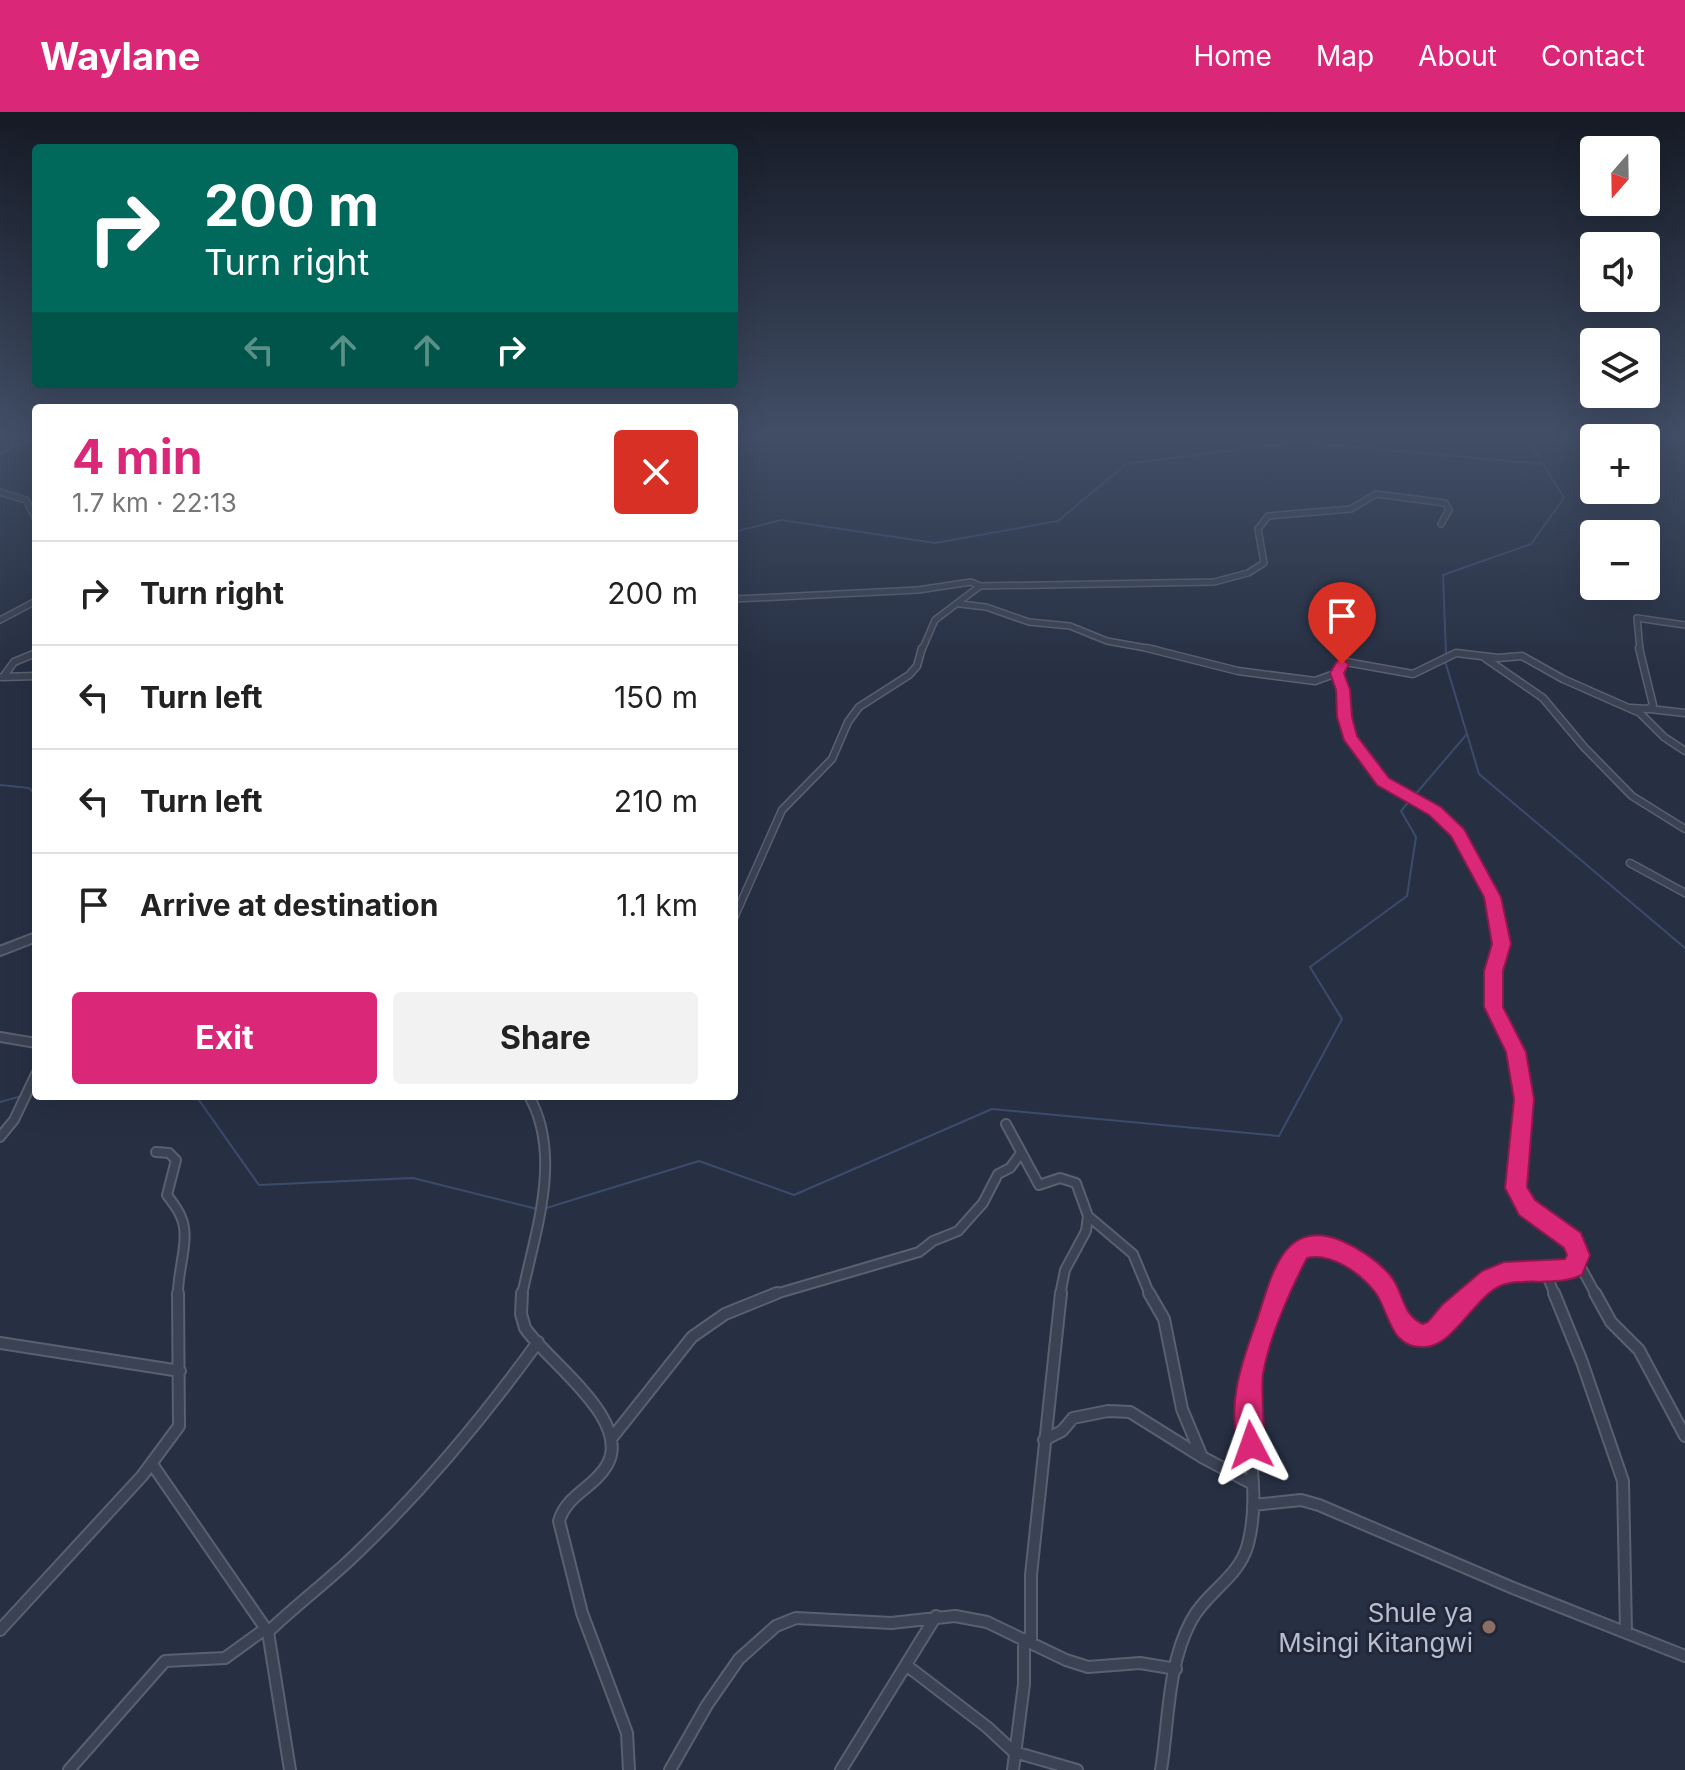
<!DOCTYPE html>
<html lang="en">
<head>
<meta charset="utf-8">
<style>
  :root { --surface:#fff; --page:#f2f2f2; --text:#222; --muted:#767676; --line:#e0e0e0; --accent:#db2777 }
  body { margin:0; font-family:Inter,sans-serif; background:var(--page); color:var(--text); height:100vh; display:flex; flex-direction:column; font-size:30px; white-space:nowrap }
  * { box-sizing:border-box; margin:0 }
  p { font-size:26px; color:var(--muted) }
  .icon { flex:none; width:44px; height:44px; fill:none; stroke:currentColor; stroke-width:2; stroke-linecap:round; stroke-linejoin:round }
  .map { position:relative; flex:1; overflow:hidden }
  .details { position:absolute; left:32px; top:292px; width:706px; height:696px; display:flex; flex-direction:column; background:var(--surface); border-radius:8px; box-shadow:0 8px 32px #0002 }
  .details>* { flex:none }
  .hud { position:absolute; left:32px; top:32px; width:706px; height:244px; border-radius:8px; box-shadow:0 8px 32px #0002; background:#00695c; color:#fff; overflow:hidden }
  .needle { width:52px; rotate:200deg }
  .controls { position:absolute; left:1580px; top:24px; display:grid; gap:16px }
  .controls a { display:grid; place-items:center; width:80px; height:80px; border-radius:8px; background:var(--surface); box-shadow:0 8px 32px #0002; font-size:40px }
  .pin { position:absolute; display:grid; place-items:center; width:68px; height:68px; color:#fff; margin:-82px -34px; border-radius:50% 50% 50% 0; rotate:-45deg; box-shadow:0 0 8px #0007 }
  .pin .icon { rotate:45deg }
  .me { position:absolute; width:88px; margin:-44px; rotate:356deg; stroke-linejoin:round; filter:drop-shadow(0 0 6px #0008) }
  .turn { display:flex; align-items:center; gap:28px; height:168px; padding:0 40px; font-size:36px }
  .turn .icon { width:104px; height:104px; stroke-width:2.5 }
  .turn b { display:block; font-size:56px; line-height:68px }
  .lanes { display:flex; align-items:center; height:76px; padding:0 40px; background:#0003; justify-content:center; gap:40px; direction:ltr }
  .lanes .off { opacity:.35 }
  .round { display:grid; place-items:center; flex:none; width:84px; height:84px; border-radius:8px; background:var(--page) }
  .summary { display:flex; align-items:center; justify-content:space-between; height:136px; padding:0 40px }
  h1 { font-size:48px; font-weight:700; line-height:60px; color:var(--accent) }
  .cta { display:flex; gap:16px; margin-top:auto; padding:16px 40px }
  .cta a { flex:1; height:92px; border-radius:8px; background:var(--accent); color:#fff; font-size:32px; font-weight:700; line-height:92px; text-align:center }
  .cta a+a { background:var(--page); color:var(--text) }
  ul { padding:0; list-style:none }
  li { display:flex; align-items:center; gap:24px; height:104px; padding:0 40px; border-top:2px solid var(--line) }
  li div { flex:1 }
  li b { display:block; font-size:30px }
  li em { font-style:normal }
  header { display:flex; align-items:center; gap:48px; box-sizing:border-box; height:112px; padding:0 40px; background:var(--accent); color:#fff }
  header strong { font-size:38px }
  nav { display:flex; gap:44px; margin-inline-start:auto; font-size:28px }
  .map>svg:first-child { display:block }
</style>
</head>
<body>
<header>
<strong>Waylane</strong>
<nav><a>Home</a><a>Map</a><a>About</a><a>Contact</a></nav>
</header>
<div class="map">
<svg width="1685" height="1658" viewBox="0 0 1685 1658">
  <rect width="100%" height="100%" fill="#273043"/>
  <g fill="none" stroke-linecap="round" stroke-linejoin="round">
    <!-- stream -->
    <path stroke="#3c4b6c" stroke-width="2" d="M734,420L781,408L935,431L1058,409L1126,352L1298,330L1543,352
      M1446,542L1443,463L1531,432L1564,386L1525,323
      M1445,549L1479,662L1685,836
      M0,673L29,676L36,683
      M1414,684L1467,622
      M196,984L259,1073L413,1066L537,1097
      M0,990L22,984
      M543,1097L699,1049L794,1083L992,997L1279,1024L1342,907L1310,855L1407,784L1416,725L1401,699L1410,688"/>
    <defs>
      <path id="minor-far3" d="M0,338L21,329L36,327
        M0,380L26,388L36,407
        M734,487L918,478L971,470L980,474
        M960,492L986,495L1029,510L1070,514L1107,529L1157,538
        M0,508L36,489
        M922,538L935,508L980,474L1214,470L1248,461L1264,451L1258,417L1268,404L1351,397L1376,382L1445,391L1449,398L1441,412
        M1640,538L1637,506L1685,513"/>
      <path id="minor-far2" d="M1147,536L1238,559L1315,569L1337,561L1346,550L1413,562L1456,541L1498,546L1522,544L1563,567L1640,601L1664,625L1685,639
        M1485,546L1543,586L1584,635L1632,684L1685,717
        M1337,561L1343,578L1344,605L1350,625L1383,669L1435,699L1454,717L1489,775L1499,818
        M4,564L14,550L36,541
        M2,565L36,564
        M1631,596L1648,597L1653,593L1639,536
        M1650,597L1685,601
        M1630,751L1685,781
        M734,806L782,698L832,647L848,610L859,595L909,563L917,554L922,536"/>
      <path id="minor-far1" d="M0,839L36,825
        M0,925L36,931
        M1006,1012L1039,1073L1060,1066L1076,1071L1088,1104L1133,1142L1150,1183
        M0,1025L14,1008L36,962
        M156,1040L169,1041L176,1048L167,1083C172,1090 178,1097 181,1105C191,1126 177,1159 178,1183
        M1578,1150L1596,1183
        M1545,1159L1555,1183
        M522,1183C535,1120 563,1044 529,984
        M772,1183L919,1140L933,1129L958,1119L983,1091L998,1062L1010,1056L1021,1041
        M1060,1183L1065,1158L1086,1119L1088,1104
        M1276,1183L1299,1138C1333,1126 1374,1151 1388,1183
        M1471,1183L1490,1167L1500,1164L1562,1158L1578,1150L1573,1129L1527,1096L1516,1076L1524,987L1516,940L1493,895V859L1502,832L1498,816"/>
      <path id="minor" d="M522,1181L521,1202L525,1216C547,1249 633,1308 607,1353C594,1376 567,1382 559,1409L582,1501L627,1621L629,1658
        M1149,1181L1164,1207L1182,1297L1202,1345
        M1387,1181C1414,1249 1437,1219 1474,1181
        M1554,1181L1582,1250L1623,1369L1626,1519
        M1595,1181L1611,1210L1639,1238L1685,1324
        M0,1231L180,1259
        M611,1327L692,1225L725,1202L777,1181
        M1044,1328L1062,1319L1073,1306L1108,1299L1130,1300L1202,1345L1253,1372
        M152,1352L268,1520L290,1658
        M1254,1393L1301,1388L1319,1393L1513,1476L1685,1544
        M0,1518L142,1364L179,1314L178,1181
        M268,1520C296,1493 327,1470 355,1443C423,1378 483,1306 538,1230
        M1031,1531V1463L1061,1181
        M906,1553L987,1615L1014,1640L1077,1658
        M69,1658L165,1549L225,1546L265,1517
        M670,1658L707,1593L739,1547L776,1514L796,1506L891,1511L955,1504L987,1510L1066,1548L1088,1555L1140,1551L1176,1557
        M841,1658L936,1504
        M1013,1658L1024,1572V1527
        M1161,1658C1169,1609 1167,1554 1191,1509C1207,1479 1239,1466 1248,1432C1261,1383 1246,1335 1248,1286C1249,1250 1263,1213 1277,1181"/>
    </defs>
    <!-- minor-far3 casing -->
    <use href="#minor-far3" stroke="#596070" stroke-width="8"/>
    <!-- minor-far2 casing -->
    <use href="#minor-far2" stroke="#596070" stroke-width="9"/>
    <!-- minor-far1 casing -->
    <use href="#minor-far1" stroke="#596070" stroke-width="12"/>
    <!-- minor casing -->
    <use href="#minor" stroke="#596070" stroke-width="14"/>
    <!-- minor-far3 -->
    <use href="#minor-far3" stroke="#3b4253" stroke-width="5"/>
    <!-- minor-far2 -->
    <use href="#minor-far2" stroke="#3b4253" stroke-width="6"/>
    <!-- minor-far1 -->
    <use href="#minor-far1" stroke="#3b4253" stroke-width="8"/>
    <!-- minor -->
    <use href="#minor" stroke="#3b4253" stroke-width="10"/>
  </g>
  <!-- sky -->
  <linearGradient id="sky" x2="0" y2="1"><stop stop-color="#151a25"/><stop offset="0.58" stop-color="#414e66"/><stop offset="1" stop-color="#414e66" stop-opacity="0"/></linearGradient>
  <rect width="1685" height="555" fill="url(#sky)"/>
  <!-- route -->
  <path fill="#db2777" stroke="#8e194d" stroke-width="2" d="M1342,547L1349,552L1344,561L1350,578L1352,605L1357,624L1389,666L1441,695L1464,717L1501,785L1511,832L1503,859V895L1526,940L1534,987L1527,1075L1535,1088L1581,1121L1590,1143L1582,1163L1574,1166C1551,1174 1522,1165 1500,1174C1474,1186 1453,1234 1425,1235C1389,1237 1390,1200 1375,1180C1360,1161 1331,1140 1307,1146C1290,1178 1269,1226 1263,1262C1260,1287 1268,1322 1260,1342L1251,1346L1242,1342C1224,1300 1241,1252 1256,1211C1271,1168 1281,1105 1340,1128C1358,1136 1377,1148 1390,1163C1404,1179 1401,1203 1423,1212L1428,1210L1442,1193L1482,1159L1504,1150L1565,1147L1567,1143L1564,1136L1519,1103L1505,1076L1514,987L1506,940L1484,895V859L1492,832L1484,785L1451,724L1429,703L1377,673L1344,628L1337,605L1336,578L1330,561L1337,549Z"/>
  <!-- markers -->
  <circle fill="#8d6e63" stroke="#202738" stroke-width="3" cx="1489" cy="1515" r="8"/>
  <g text-anchor="middle" dominant-baseline="central" stroke-width="6" stroke-linejoin="round" paint-order="stroke">
    <!-- near-poi labels -->
    <g font-size="26" fill="#b8becd" stroke="#202738" text-anchor="end">
      <text x="1473" y="1500">Shule ya<tspan x="1473" dy="30">Msingi Kitangwi</tspan></text>
    </g>
  </g>
</svg>
<div class="controls">
<a><svg class="needle" viewBox="-14 -14 28 28"><path d="M0-13l5 13h-10z" fill="#e53935"/><path d="M0 13l5-13h-10z" fill="#767676"/></svg></a>
<a><svg class="icon" aria-label="sound" viewBox="0 0 24 24"><path d="M4 9h4l5-4v14l-5-4H4zM17 9q2 3 0 6"/></svg></a>
<a><svg class="icon" aria-label="layers" viewBox="0 0 24 24"><path d="M12 4l9 5-9 5-9-5zM3 14l9 5 9-5"/></svg></a>
<a>+</a>
<a>−</a>
</div>
<div class="pin" style="left:1342px;top:552px;background:#d93025"><svg class="icon" aria-label="arrive" viewBox="0 0 24 24"><path d="M6 21V4h12l-3 4 3 4H6"/></svg></div>
<svg class="me" style="left:1251px;top:1333px" viewBox="-20 -20 40 40"><path d="M0-17L14 15 0 8-14 15z" fill="#db2777" stroke="#fff" stroke-width="4"/></svg>
<div class="hud">
<div class="turn"><svg class="icon" aria-label="right" viewBox="0 0 24 24"><path d="M7 20v-9h11M14 6l5 5-5 5"/></svg><div><b>200 m</b>Turn right</div></div>
<div class="lanes"><svg class="icon off" aria-label="left" viewBox="0 0 24 24"><path d="M17 20v-9H6M10 6l-5 5 5 5"/></svg><svg class="icon off" aria-label="ahead" viewBox="0 0 24 24"><path d="M12 20V5M6 11l6-6 6 6"/></svg><svg class="icon off" aria-label="ahead" viewBox="0 0 24 24"><path d="M12 20V5M6 11l6-6 6 6"/></svg><svg class="icon" aria-label="right" viewBox="0 0 24 24"><path d="M7 20v-9h11M14 6l5 5-5 5"/></svg></div>
</div>
<section class="details">
<div class="summary"><div><h1>4 min</h1><p>1.7 km · 22:13</p></div><a class="round" style="background:#d93025;color:#fff"><svg class="icon" aria-label="close" viewBox="0 0 24 24"><path d="M6 6l12 12M18 6L6 18"/></svg></a></div>
<ul>
<li><svg class="icon" aria-label="right" viewBox="0 0 24 24"><path d="M7 20v-9h11M14 6l5 5-5 5"/></svg><div><b>Turn right</b></div><em>200 m</em></li>
<li><svg class="icon" aria-label="left" viewBox="0 0 24 24"><path d="M17 20v-9H6M10 6l-5 5 5 5"/></svg><div><b>Turn left</b></div><em>150 m</em></li>
<li><svg class="icon" aria-label="left" viewBox="0 0 24 24"><path d="M17 20v-9H6M10 6l-5 5 5 5"/></svg><div><b>Turn left</b></div><em>210 m</em></li>
<li><svg class="icon" aria-label="arrive" viewBox="0 0 24 24"><path d="M6 21V4h12l-3 4 3 4H6"/></svg><div><b>Arrive at destination</b></div><em>1.1 km</em></li>
</ul>
<div class="cta"><a>Exit</a><a>Share</a></div>
</section>
</div>
</body>
</html>
